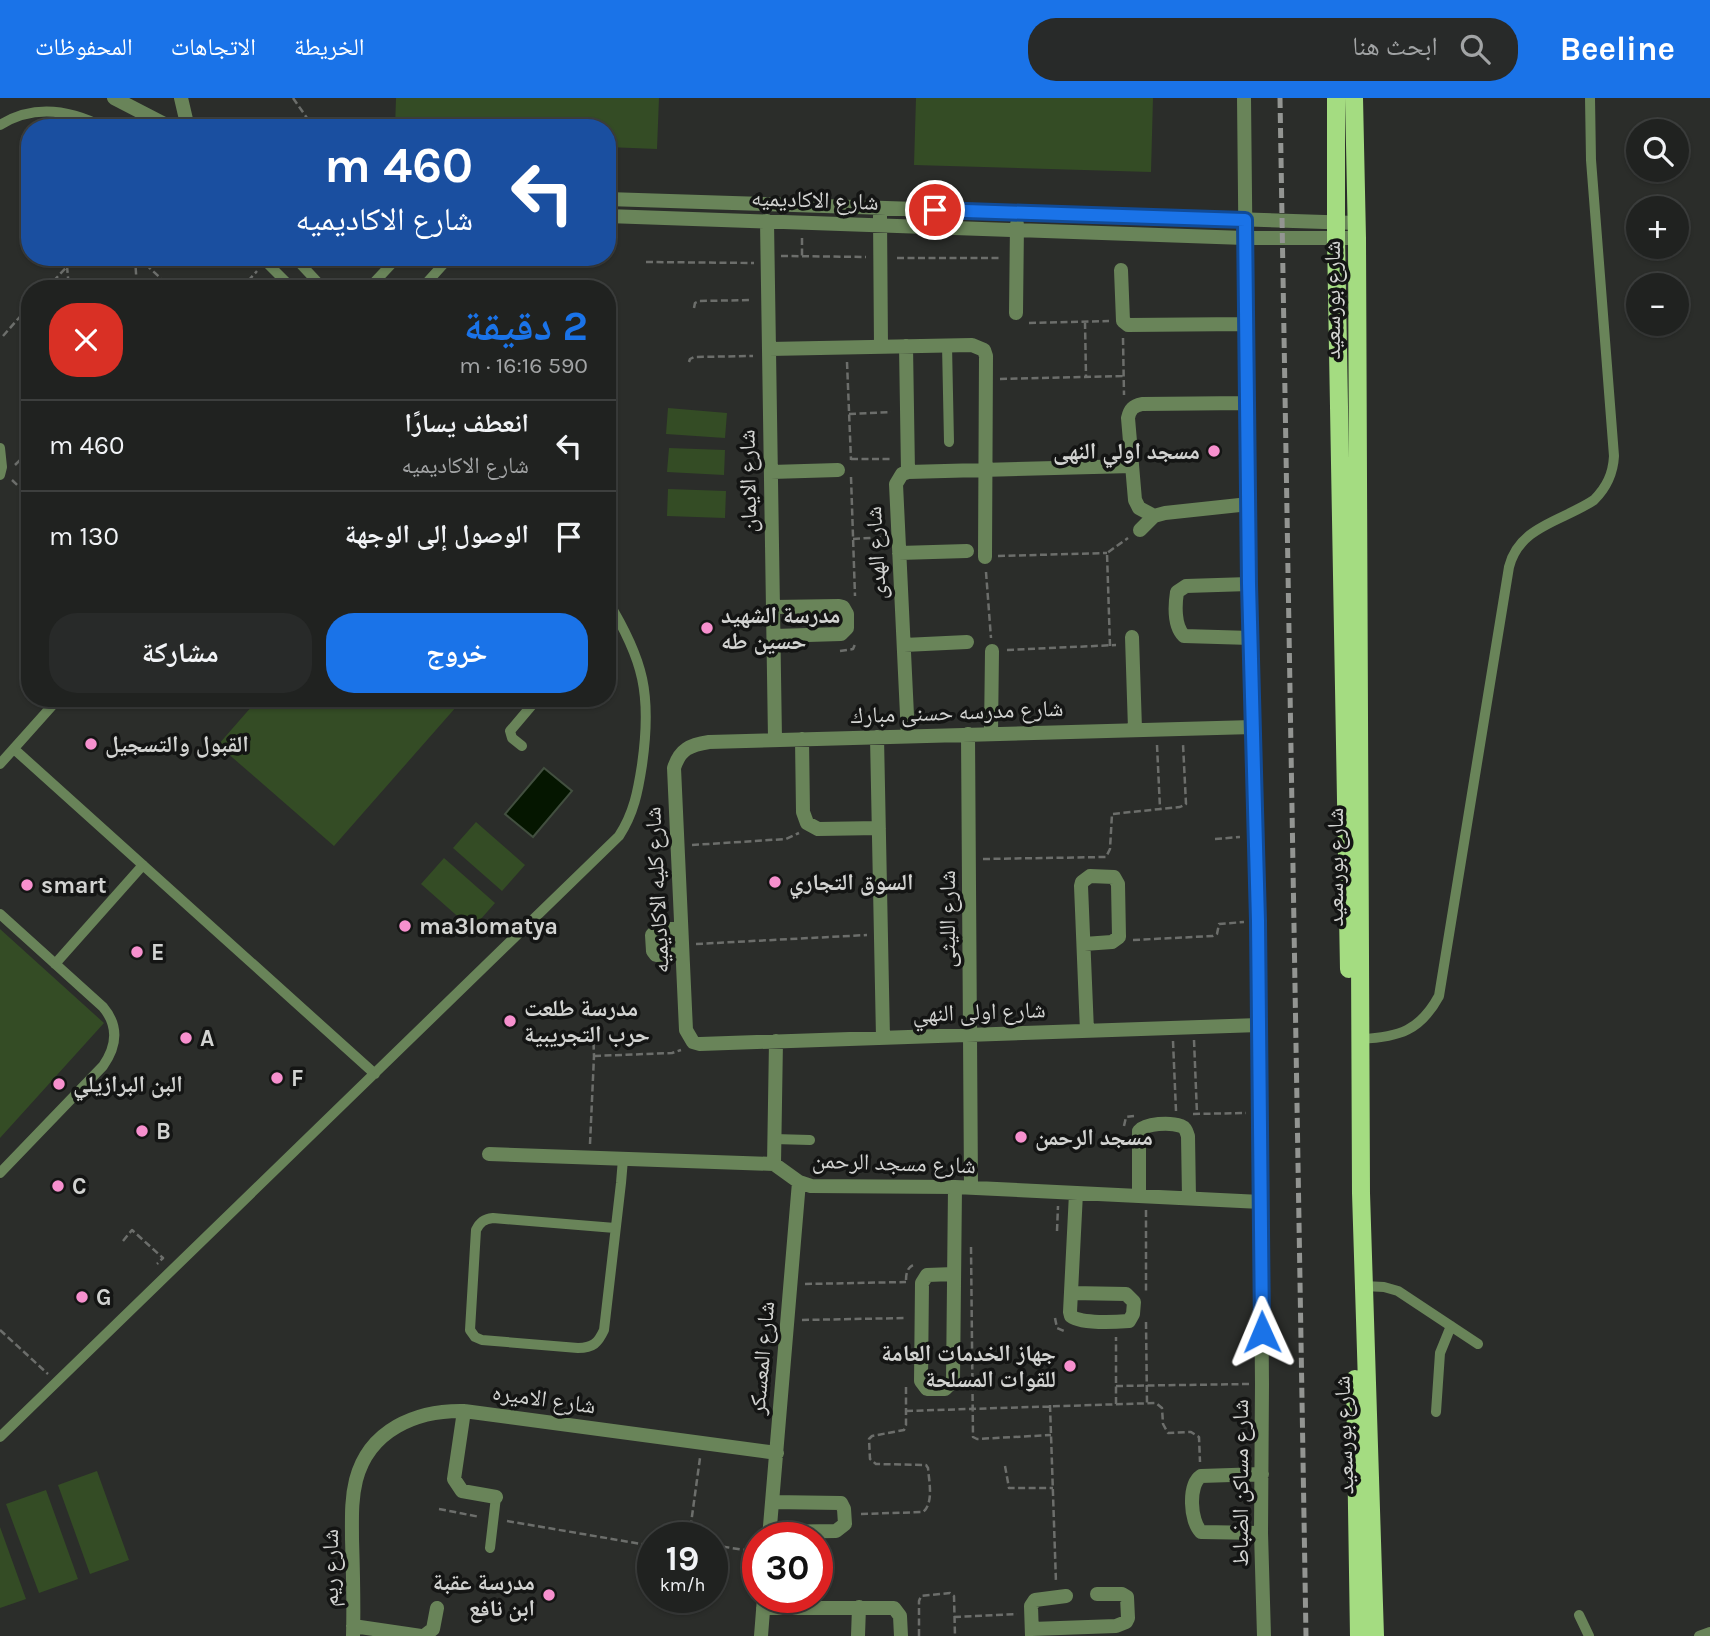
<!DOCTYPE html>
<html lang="ar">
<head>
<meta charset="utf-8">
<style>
  :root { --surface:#202220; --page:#282a29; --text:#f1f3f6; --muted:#a2a4a5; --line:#3d3f3e; --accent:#1a73e8 }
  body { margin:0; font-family:Karla,"Noto Naskh Arabic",sans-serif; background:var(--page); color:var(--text); direction:rtl; height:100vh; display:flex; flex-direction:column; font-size:26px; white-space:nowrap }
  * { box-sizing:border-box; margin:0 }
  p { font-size:23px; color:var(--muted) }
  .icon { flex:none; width:38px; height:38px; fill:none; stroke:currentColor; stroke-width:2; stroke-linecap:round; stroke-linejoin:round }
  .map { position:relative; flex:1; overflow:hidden; direction:ltr }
  .sheet { position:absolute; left:21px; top:182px; width:595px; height:427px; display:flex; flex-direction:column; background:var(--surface); border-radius:28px; box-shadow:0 2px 5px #0004,0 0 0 2px var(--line); direction:rtl }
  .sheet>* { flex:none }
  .top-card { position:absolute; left:21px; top:21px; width:595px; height:147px; border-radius:28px; box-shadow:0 2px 5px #0004,0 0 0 2px var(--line); direction:rtl; background:#1a4fa0; color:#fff; overflow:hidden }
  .tools { position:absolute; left:1626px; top:21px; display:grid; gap:14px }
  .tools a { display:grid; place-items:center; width:63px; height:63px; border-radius:50%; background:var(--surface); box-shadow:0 2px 5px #0004,0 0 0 2px var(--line); font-size:35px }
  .speed { position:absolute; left:637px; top:1424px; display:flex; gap:14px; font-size:35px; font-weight:700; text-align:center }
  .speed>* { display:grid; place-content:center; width:91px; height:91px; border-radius:50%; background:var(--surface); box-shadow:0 2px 5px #0004,0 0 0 2px var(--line); line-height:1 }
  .speed small { font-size:18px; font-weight:400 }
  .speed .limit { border:10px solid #d22; background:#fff; color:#111 }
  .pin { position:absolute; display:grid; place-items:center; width:60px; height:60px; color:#fff; margin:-30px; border:4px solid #fff; border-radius:50%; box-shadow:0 2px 7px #0007 }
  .me { position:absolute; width:77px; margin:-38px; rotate:359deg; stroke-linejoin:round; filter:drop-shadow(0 0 5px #0008) }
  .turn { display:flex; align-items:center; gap:24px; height:147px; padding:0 28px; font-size:32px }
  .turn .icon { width:91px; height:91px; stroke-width:2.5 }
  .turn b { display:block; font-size:49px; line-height:60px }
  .round { display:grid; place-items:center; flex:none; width:74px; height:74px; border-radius:28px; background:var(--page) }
  .head { display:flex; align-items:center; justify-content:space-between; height:119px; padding:0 28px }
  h1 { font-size:42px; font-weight:700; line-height:52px; color:var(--accent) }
  .button { display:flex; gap:14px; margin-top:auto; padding:14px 28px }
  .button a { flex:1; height:80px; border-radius:28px; background:var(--accent); color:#fff; font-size:28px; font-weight:700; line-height:80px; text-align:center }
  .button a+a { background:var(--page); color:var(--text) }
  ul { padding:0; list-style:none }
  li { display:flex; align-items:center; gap:21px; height:91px; padding:0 28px; border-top:2px solid var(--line) }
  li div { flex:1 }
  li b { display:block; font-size:26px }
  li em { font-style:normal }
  header { display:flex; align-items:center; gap:42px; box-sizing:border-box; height:98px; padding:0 35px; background:var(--accent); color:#fff }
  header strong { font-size:33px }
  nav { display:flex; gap:38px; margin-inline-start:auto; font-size:24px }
  .search { width:490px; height:63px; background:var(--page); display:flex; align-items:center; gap:18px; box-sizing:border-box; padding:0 24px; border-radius:28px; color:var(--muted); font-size:26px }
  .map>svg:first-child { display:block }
</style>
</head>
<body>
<header>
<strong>Beeline</strong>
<div class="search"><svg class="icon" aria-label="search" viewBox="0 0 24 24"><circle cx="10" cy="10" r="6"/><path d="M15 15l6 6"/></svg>ابحث هنا</div>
<nav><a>الخريطة</a><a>الاتجاهات</a><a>المحفوظات</a></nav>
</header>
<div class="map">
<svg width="1710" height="1538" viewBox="0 0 1710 1538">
  <rect width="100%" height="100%" fill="#2b2d2a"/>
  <!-- green -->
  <path fill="#344c25" d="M396,0H659L657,51L607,49V30H395Z
    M916,0H1153L1151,74L914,67Z
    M668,310L727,315L725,340L666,336Z
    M669,350L725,352L724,377L667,374Z
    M668,391L726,393L725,420L667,418Z
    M259,600H464L334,748L218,647Z
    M476,724L525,767L502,793L453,750Z
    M444,760L495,805L472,831L421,786Z
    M0,831L104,925L0,1040Z
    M97,1373L129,1462L90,1476L58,1387Z
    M46,1392L78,1481L39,1495L6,1406Z
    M0,1429L26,1501L0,1510Z"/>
  <!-- water -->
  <path fill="#051600" stroke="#424f3f" stroke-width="2" d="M544,670L572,693L533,739L505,716Z"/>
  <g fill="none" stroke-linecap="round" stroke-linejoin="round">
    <!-- path -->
    <path stroke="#6c6e6b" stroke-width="2.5" stroke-dasharray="7 3.5" stroke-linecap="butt" d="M293,0L314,30
      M802,140V158
      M781,158L866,159
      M135,159L137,191
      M138,159L172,191
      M897,160H1002
      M646,164L754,165
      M67,168L69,191
      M46,191L76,159
      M241,191L257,173
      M30,208L25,213L30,214
      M694,210L695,205L699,203L752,202
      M1085,224L1086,279
      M1029,225L1109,223
      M3,238L25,213L30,217
      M1123,240L1124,297
      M689,264L690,261L694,259L753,258
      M847,264L851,362
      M1000,281L1123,278
      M849,316L891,314
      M851,361H893
      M15,367L30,352
      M851,379L855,498
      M12,382L30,399
      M853,441L885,439
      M26,448L30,444
      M998,458L1107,455
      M986,474L991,540
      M1110,548L1107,455L1128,440
      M1007,552L1116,547
      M840,553L853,551L856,544
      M1157,647L1160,710
      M1215,741L1240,739
      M692,747L786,741L799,735
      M983,761L1106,759L1110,751L1112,716L1180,709L1186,706L1183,646
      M1133,842L1213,838L1217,836L1219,826L1244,824
      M696,846L867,837
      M1194,942L1197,1016
      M1173,943L1176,1013
      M594,958L672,955L681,952
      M1193,1016L1246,1015
      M1124,1028L1126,1019L1134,1018
      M590,1046L594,958L593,931
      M1146,1112V1193
      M1057,1133L1058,1108
      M123,1143L132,1132L163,1160L157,1166
      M971,1149L973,1339L977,1341L1051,1337
      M906,1182C906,1174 908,1168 916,1166
      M805,1186L906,1184
      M1055,1220L1057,1230L1064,1233
      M802,1222L906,1220
      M1146,1224L1147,1305
      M0,1232L48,1276
      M1116,1288L1249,1286
      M1116,1306V1239
      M1050,1307L1056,1485
      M906,1313L1156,1305L1162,1310L1163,1326L1168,1335L1191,1334L1199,1339L1200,1364
      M1005,1368L1009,1390H1053
      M439,1411L480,1419
      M861,1416L923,1414C934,1405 929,1383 928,1370L926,1367L876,1366L870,1361L869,1341L872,1338L904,1332L906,1327V1287
      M507,1423L653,1448
      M660,1440H668
      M689,1440L700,1360
      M712,1447L758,1454
      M954,1519L1017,1516
      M919,1538V1503L921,1498L950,1495L954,1498L955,1538"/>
    <!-- service -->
    <path stroke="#698459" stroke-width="10" d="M0,27C34,6 71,12 105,30
      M261,159L293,191
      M294,159L324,191
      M368,191L398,159
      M421,191L450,159
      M947,247L949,344
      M0,350L2,369L0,377
      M522,648L512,640L510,633L538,600
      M14,651L375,976
      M0,666L59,600
      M0,816L103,909C119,928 117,948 103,968L0,1075
      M55,866L143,767
      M1361,941C1399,939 1420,933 1439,898L1509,469C1519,428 1563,423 1594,402C1607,389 1613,376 1614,358L1591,62L1590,0
      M774,1041L810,1042
      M615,1130L493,1120C484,1121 480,1124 476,1132L470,1232L475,1239L482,1242L578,1250C593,1250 598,1245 604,1232L621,1085L623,1061
      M1364,1188L1384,1189L1398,1193L1478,1246
      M1436,1314L1440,1255L1451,1228
      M0,1339L619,738C634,715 638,693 642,667C652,597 644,562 607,502
      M490,1450L496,1399
      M1579,1517L1589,1538
      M1699,1538L1710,1534"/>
    <!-- minor -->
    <path stroke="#698459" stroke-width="14" d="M114,0L172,30
      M181,0L188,30
      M1244,0L1249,486L1258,823L1262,1286L1261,1435L1264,1538
      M607,101L1356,125
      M607,118L1245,140H1357
      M880,118L881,249
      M767,123L775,641
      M1121,172L1123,223L1128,227L1246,226
      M1016,215L1017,126
      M906,248L908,374
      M769,251L972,247L984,252L986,258L985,459
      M771,374L838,372
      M1154,418L1139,410L1135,402L1128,320C1130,311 1133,308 1142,306L1247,305
      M1140,432L1154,418L1165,415L1249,406
      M899,455L967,453
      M1249,486L1186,488L1177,494C1175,507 1174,528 1184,538L1251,540
      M773,509L839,508L843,509L847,516V530L841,536L774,538
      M1132,539L1135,631
      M904,547L967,544
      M1253,629L709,644C690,647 680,651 674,670L686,932L693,944L700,946L1259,927
      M991,635L992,553
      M968,636L971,1089
      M908,638L896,386L902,376L908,374L1132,368
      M877,639L883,940
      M802,641L803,714L807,725L818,731L879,730
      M681,830L657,832L652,837L653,853L656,857L682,856
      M1084,846L1112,844L1119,839L1118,786L1114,779L1090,778L1082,784L1081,788L1087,933
      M489,1056L774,1066L799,1084L811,1088L955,1089L1261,1104
      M774,1066L776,943
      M1139,1098V1033C1146,1025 1170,1024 1181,1028C1186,1030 1186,1033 1188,1038L1189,1100
      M954,1176L927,1177L922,1185L921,1283L927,1291H945L953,1283L955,1089
      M1072,1195L1126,1196L1134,1204L1133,1216L1129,1223C1116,1224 1081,1226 1071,1218L1070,1214L1076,1095
      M464,1313L454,1381L462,1393L496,1399
      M770,1434L836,1433L845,1426L844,1411L841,1405L772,1404
      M1261,1435L1201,1434C1190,1423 1188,1387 1201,1378L1262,1376
      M769,1440L799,1084
      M763,1510H894L900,1518L901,1538
      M353,1528L421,1538
      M1032,1531L1116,1528L1126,1524L1128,1520L1127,1499L1122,1496H1097
      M353,1538C354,1506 353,1473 352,1441C352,1421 351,1402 356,1382C369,1332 416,1312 464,1313L777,1355
      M424,1538L433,1531L437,1510
      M761,1538L764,1500
      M858,1538L859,1509
      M1032,1538L1031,1508L1035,1502L1066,1498"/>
    <!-- primary -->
    <path stroke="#a4dc81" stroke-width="18" d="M1336,0V140L1349,871
      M1354,0L1357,140L1361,1095L1375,1538
      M1355,1281L1359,1538"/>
    <!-- rail -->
    <path stroke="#939592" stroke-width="5" stroke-dasharray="10 5" stroke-linecap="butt" d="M1280,0L1306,1538"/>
  </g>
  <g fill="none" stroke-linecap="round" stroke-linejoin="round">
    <defs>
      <path id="route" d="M935,112L1245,122L1249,486L1258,823L1262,1234"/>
    </defs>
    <!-- route casing -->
    <use href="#route" stroke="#114b97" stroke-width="18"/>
    <!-- route -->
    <use href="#route" stroke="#1a73e8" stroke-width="12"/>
  </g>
  <!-- markers -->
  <g fill="#f790ce" stroke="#141514" stroke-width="2.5">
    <circle cx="1214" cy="353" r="7"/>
    <circle cx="707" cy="530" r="7"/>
    <circle cx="91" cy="646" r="7"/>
    <circle cx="775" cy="784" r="7"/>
    <circle cx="27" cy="787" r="7"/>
    <circle cx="405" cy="828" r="7"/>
    <circle cx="137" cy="854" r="7"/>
    <circle cx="510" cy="923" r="7"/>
    <circle cx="186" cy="940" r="7"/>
    <circle cx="277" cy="980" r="7"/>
    <circle cx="59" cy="986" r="7"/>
    <circle cx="142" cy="1033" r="7"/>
    <circle cx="1021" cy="1039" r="7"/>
    <circle cx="58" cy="1088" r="7"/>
    <circle cx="82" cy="1199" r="7"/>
    <circle cx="1070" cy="1268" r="7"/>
    <circle cx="549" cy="1497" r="7"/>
  </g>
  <g text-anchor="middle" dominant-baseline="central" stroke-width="7" stroke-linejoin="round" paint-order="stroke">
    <!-- street labels -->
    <g font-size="23" fill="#d2d3d1" stroke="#141514">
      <text transform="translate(815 102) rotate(2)">شارع الاكاديميه</text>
      <text transform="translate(1332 202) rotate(-90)">شارع بورسعيد</text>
      <text transform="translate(748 383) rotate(-91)">شارع الايمان</text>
      <text transform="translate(876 455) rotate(-93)">شارع الهدى</text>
      <text transform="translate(957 614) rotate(-2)">شارع مدرسه حسنى مبارك</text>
      <text transform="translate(1335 769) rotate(-90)">شارع بورسعيد</text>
      <text transform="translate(657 792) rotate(-93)">شارع كليه الاكاديميه</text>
      <text transform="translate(947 821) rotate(-90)">شارع الليثى</text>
      <text transform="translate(979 914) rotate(-2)">شارع اولى النهي</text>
      <text transform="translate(894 1065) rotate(2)">شارع مسجد الرحمن</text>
      <text transform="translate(762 1260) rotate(-85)">شارع المعسكر</text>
      <text transform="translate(544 1301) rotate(8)">شارع الاميره</text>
      <text transform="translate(1344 1337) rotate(-92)">شارع بورسعيد</text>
      <text transform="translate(1240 1385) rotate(-90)">شارع مساكن الضباط</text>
      <text transform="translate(330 1470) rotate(-90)">شارع ريم</text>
    </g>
    <!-- poi labels -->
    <g font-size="23" font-weight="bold" fill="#d2d3d1" stroke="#141514" text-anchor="start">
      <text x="1200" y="353" text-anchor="end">مسجد اولي النهى</text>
      <text x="721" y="517">مدرسة الشهيد<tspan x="721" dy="26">حسين طه</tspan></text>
      <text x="105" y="646">القبول والتسجيل</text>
      <text x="789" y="784">السوق التجاري</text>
      <text x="41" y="787">smart</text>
      <text x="419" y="828">ma3lomatya</text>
      <text x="151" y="854">E</text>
      <text x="524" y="910">مدرسة طلعت<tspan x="524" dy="26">حرب التجريبية</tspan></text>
      <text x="200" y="940">A</text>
      <text x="291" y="980">F</text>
      <text x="73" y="986">البن البرازيلي</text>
      <text x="156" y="1033">B</text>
      <text x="1035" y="1039">مسجد الرحمن</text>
      <text x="72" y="1088">C</text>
      <text x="96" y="1199">G</text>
      <text x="1056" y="1255" text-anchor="end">جهاز الخدمات العامة<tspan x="1056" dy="26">للقوات المسلحة</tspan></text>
      <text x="535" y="1484" text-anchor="end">مدرسة عقبة<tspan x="535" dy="26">ابن نافع</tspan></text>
    </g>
  </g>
</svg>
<div class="tools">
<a><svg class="icon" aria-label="search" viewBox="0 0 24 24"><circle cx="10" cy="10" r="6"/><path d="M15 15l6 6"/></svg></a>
<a>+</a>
<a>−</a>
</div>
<div class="speed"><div>19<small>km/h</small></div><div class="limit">30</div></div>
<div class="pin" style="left:935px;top:112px;background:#d93025"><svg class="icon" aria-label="arrive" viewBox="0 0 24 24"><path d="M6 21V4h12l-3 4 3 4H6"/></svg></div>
<svg class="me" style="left:1262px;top:1234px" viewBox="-20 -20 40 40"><path d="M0-17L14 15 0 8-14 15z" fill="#1a73e8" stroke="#fff" stroke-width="4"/></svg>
<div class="top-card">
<div class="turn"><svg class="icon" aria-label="left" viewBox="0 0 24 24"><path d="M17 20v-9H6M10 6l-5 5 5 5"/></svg><div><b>460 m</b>شارع الاكاديميه</div></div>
</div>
<section class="sheet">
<div class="head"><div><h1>2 دقيقة</h1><p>590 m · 16:16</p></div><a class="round" style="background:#d93025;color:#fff"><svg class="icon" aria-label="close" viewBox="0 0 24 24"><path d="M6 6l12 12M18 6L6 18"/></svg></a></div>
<ul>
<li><svg class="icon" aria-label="left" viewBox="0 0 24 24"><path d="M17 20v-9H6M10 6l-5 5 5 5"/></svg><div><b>انعطف يسارًا</b><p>شارع الاكاديميه</p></div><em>460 m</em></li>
<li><svg class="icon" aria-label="arrive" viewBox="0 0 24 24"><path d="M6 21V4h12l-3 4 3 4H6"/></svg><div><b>الوصول إلى الوجهة</b></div><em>130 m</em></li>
</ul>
<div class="button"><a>خروج</a><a>مشاركة</a></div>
</section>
</div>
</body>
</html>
